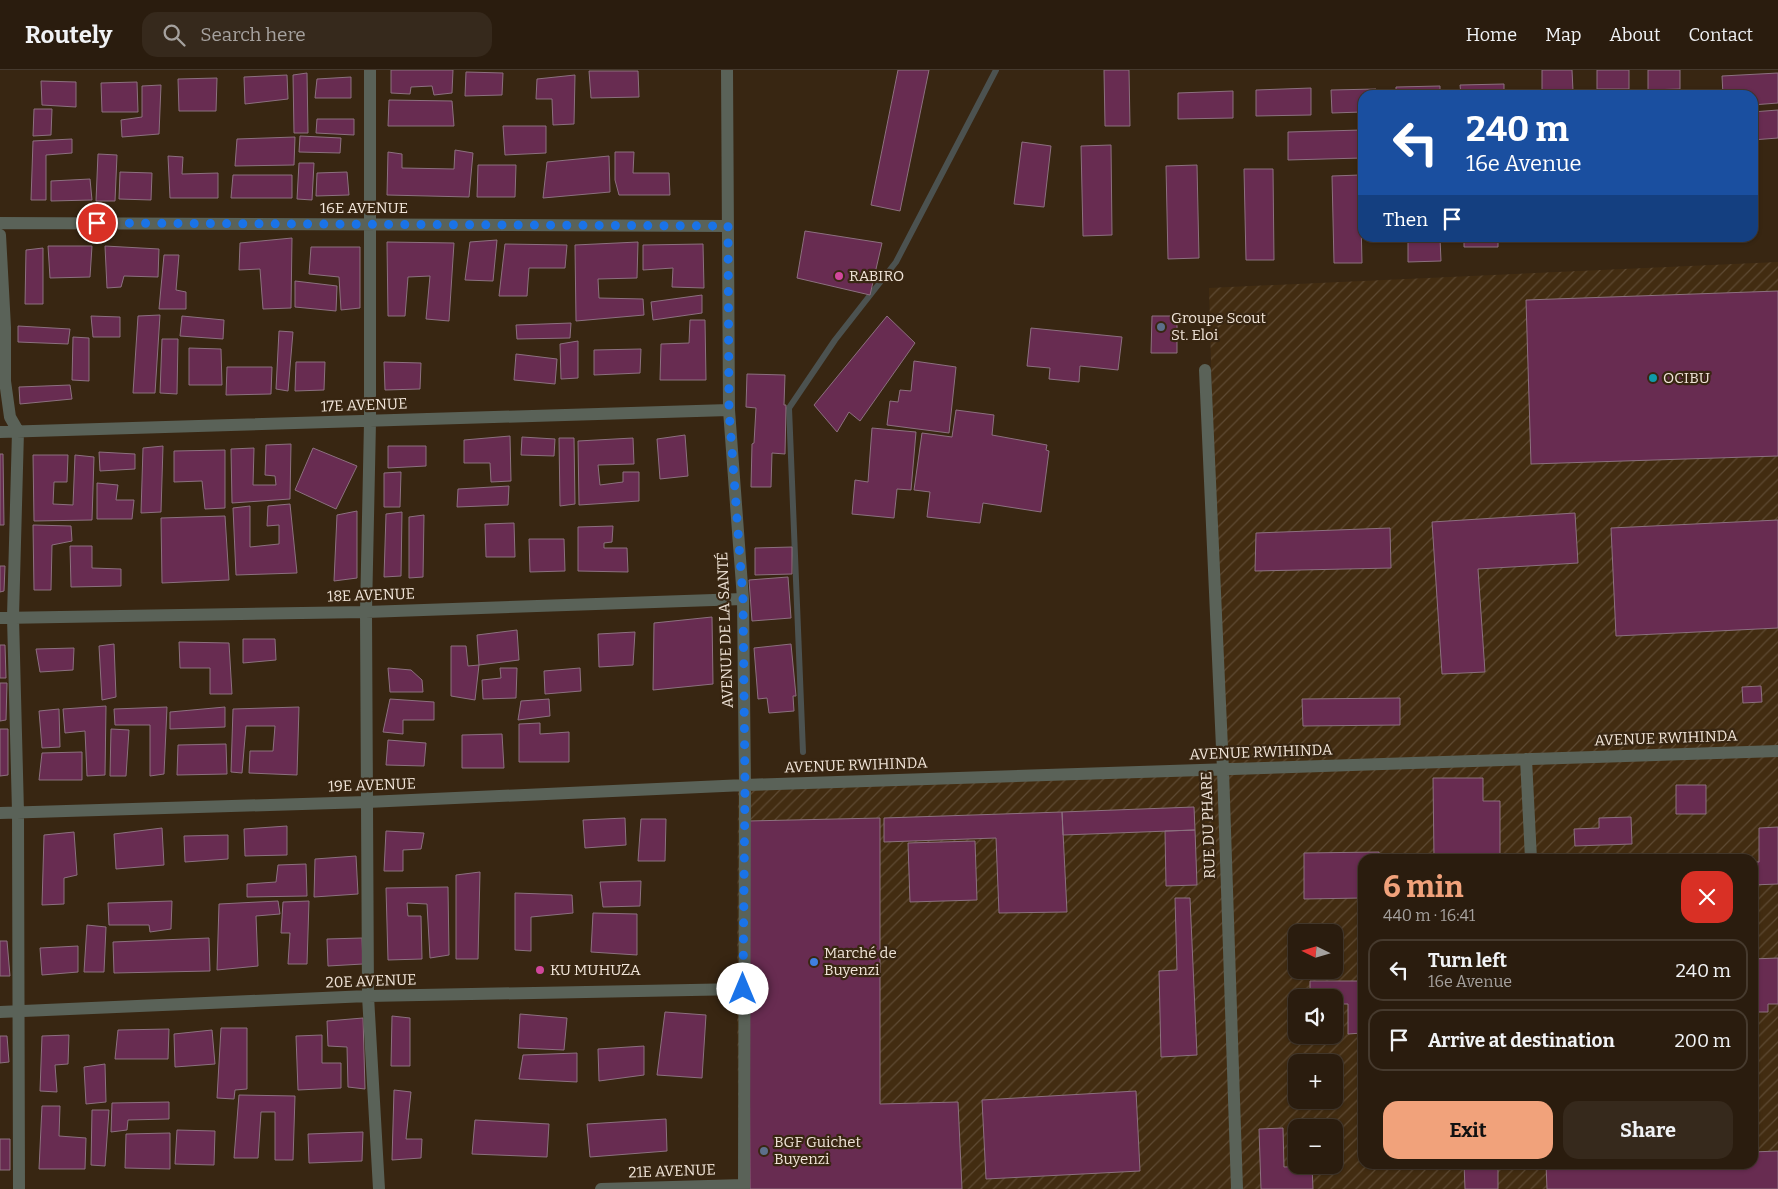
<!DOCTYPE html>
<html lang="en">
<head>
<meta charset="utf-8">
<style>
  :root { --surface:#2a1c0e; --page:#36291c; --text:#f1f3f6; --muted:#a5a19e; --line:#463a2e; --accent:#f1a27b }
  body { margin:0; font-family:Bitter,serif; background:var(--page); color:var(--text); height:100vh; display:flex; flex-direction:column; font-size:19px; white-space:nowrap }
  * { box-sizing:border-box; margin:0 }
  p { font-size:16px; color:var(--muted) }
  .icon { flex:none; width:28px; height:28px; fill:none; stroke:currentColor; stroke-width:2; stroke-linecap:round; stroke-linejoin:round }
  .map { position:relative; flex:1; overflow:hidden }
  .details { position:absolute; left:1358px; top:784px; width:400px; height:315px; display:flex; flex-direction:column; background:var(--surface); border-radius:15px; box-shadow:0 1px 4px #0004,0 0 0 1px var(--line) }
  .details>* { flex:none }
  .guide { position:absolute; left:1358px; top:20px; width:400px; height:152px; border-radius:15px; box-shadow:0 1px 4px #0004,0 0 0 1px var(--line); background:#1a4fa0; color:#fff; overflow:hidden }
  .needle { width:32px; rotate:275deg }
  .fabs { position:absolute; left:1288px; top:854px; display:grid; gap:10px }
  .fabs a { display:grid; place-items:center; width:55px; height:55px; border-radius:10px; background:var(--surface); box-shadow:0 1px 4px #0004,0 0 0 1px var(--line); font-size:25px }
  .pin { position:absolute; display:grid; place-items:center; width:42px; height:42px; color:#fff; margin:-21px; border:2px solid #fff; border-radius:50%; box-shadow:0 1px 5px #0007 }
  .me { position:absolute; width:55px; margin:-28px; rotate:0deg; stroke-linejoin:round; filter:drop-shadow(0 0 4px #0008) }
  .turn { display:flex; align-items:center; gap:18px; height:105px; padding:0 25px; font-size:22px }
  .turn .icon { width:65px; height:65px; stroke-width:2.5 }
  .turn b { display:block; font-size:35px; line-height:42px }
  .then { display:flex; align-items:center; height:48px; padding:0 25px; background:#0003; gap:10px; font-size:19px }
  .round { display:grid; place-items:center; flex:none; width:52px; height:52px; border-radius:15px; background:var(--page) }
  .overview { display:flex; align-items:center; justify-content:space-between; height:85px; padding:0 25px }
  h1 { font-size:30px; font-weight:700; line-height:38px; color:var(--accent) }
  .primary-button { display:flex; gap:10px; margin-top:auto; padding:10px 25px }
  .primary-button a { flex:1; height:58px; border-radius:15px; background:var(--accent); color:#111; font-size:20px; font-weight:700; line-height:58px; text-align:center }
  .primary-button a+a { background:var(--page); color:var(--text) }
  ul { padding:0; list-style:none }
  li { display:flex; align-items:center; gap:15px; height:62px; margin:0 10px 8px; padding:0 15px; border:2px solid var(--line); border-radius:15px }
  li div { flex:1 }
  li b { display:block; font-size:19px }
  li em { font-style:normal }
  header { display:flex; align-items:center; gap:30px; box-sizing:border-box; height:70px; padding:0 25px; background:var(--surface); border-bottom:1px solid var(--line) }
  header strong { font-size:24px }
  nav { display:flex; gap:28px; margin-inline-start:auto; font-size:18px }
  .search { width:350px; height:45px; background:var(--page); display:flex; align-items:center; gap:12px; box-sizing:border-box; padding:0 18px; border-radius:15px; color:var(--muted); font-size:19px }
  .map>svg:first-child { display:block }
</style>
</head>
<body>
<header>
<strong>Routely</strong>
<div class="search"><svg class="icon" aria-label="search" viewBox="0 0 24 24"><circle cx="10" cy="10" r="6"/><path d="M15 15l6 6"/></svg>Search here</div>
<nav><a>Home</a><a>Map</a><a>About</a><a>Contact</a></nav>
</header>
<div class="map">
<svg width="1778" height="1119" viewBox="0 0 1778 1119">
  <defs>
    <pattern id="industrial-furrows" width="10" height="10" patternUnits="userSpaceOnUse" patternTransform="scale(1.25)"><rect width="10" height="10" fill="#422c11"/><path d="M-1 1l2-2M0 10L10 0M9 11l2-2" fill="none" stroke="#5e4a33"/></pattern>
  </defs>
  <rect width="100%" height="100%" fill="#382612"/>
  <!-- industrial -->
  <path fill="url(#industrial-furrows)" fill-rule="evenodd" d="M1778,192V1119H739L737,920L738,716L1222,700L1209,218ZM1362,789H1752V1094H1362ZM1296,862H1334V900H1296ZM1296,928H1334V965H1296ZM1296,992H1334V1030H1296ZM1296,1058H1334V1095H1296Z"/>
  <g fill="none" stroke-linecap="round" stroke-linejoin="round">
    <!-- stream -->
    <path stroke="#4c5250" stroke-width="6" d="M803,682L789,338L835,270L896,192L996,0"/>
  </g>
  <!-- building -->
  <path fill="#682c51" stroke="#8c707f" d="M391,0H453L452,23L434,25L432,16L411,17L410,24L391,23Z
    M898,0H929L900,141L871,135Z
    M1104,0H1129L1130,56H1105Z
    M1542,0H1572L1573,21L1542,22Z
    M1597,0H1629V19H1597Z
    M1648,0H1680V19L1648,20Z
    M589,1H638L639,27L591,28Z
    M466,2L503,3L502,25L465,26Z
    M307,3L308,63H294L293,5Z
    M1778,3V33L1752,35V25H1723L1722,6Z
    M287,5L288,29L245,34L244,7Z
    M575,5L574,54L553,55L552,29H536L537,9Z
    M351,7V28H315L317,9Z
    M217,8L216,41H179L178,9Z
    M41,11L76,12V37L42,35Z
    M137,12L138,42H102L101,13Z
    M1504,14V25H1461L1460,15Z
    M161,15L159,64L122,67L121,50L142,47V16Z
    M1440,16V25H1396V17Z
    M1311,18V45L1256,46V20Z
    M1376,19V25H1362V42L1332,43L1331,20Z
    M1233,21V48L1178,49V23Z
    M389,30L452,31L454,56H388Z
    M34,39H52L51,65L33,66Z
    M1778,40V68L1752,70V42Z
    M317,49H354V65L316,63Z
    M503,56H546V83L505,85Z
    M1362,60V88L1288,90V62Z
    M300,66L341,68L340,83L299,82Z
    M295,67L294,95L235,96L237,69Z
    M72,69V83L46,85V130H31L33,71Z
    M1022,72L1051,76L1044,137L1014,134Z
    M1111,75L1112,165L1083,166L1081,76Z
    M455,80L473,83L469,127L387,125L388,82L402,84V98L454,99Z
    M615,82H634L633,103H669L670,125H619L615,110Z
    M98,84L117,85L115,131H96Z
    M168,86L183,87L182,104L218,103V128H170Z
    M609,86L610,122L543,128L547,92Z
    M299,93H314L312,130L297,129Z
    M478,95H516L515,127H477Z
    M1197,95L1199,188L1168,189L1166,96Z
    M1244,99H1273L1274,190H1246Z
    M120,102L152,103L151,130L119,129Z
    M347,102L349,125L316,126L317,103Z
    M233,105H292V128H231Z
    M1360,105L1362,193H1334L1332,106Z
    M90,109L92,130L51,131V111Z
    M805,161L882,173L870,225L797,208Z
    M292,168L291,238L263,239L260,199L239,200L240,173Z
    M1408,168H1440L1441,191L1408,192Z
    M1464,168H1498V177H1464Z
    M497,170L493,211L465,210L470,172Z
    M387,172L454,173L449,251L426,249L430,206L408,207L405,246H388Z
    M638,172L637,208L598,209L599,228L643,229L644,245L576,251L575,175Z
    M505,174L567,175L565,198H529L527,226H499Z
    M703,174L704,218L672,217L673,198L643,200V175Z
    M48,176H92L90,207L50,208Z
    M105,176L159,179L158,207L124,206L121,217L107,218Z
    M311,177H360V238L341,240L339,207L309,204Z
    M43,178V234H25L26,180Z
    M164,185H179L176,220L186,222V239H159Z
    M295,211L337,216L336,241L295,237Z
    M1778,221V386L1531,394L1526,230Z
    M702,225V243L653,250L651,232Z
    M160,245L155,323H133L138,246Z
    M91,246L120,247V267H93Z
    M182,246L224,250L223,269L180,266Z
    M887,246L915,273L860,351L849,342L837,362L814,335Z
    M1152,246H1177V283H1151Z
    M690,250H705L706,310H660L661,274L689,273Z
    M571,253L570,268L517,269L516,255Z
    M18,256L70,259L68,274L18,272Z
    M1031,258L1122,267L1118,300L1080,296L1079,312L1049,309L1050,298L1027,296Z
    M279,261L293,262L288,321L276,319Z
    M73,267L89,268V311L72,310Z
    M162,269H178L177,324L160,323Z
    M578,271V308L561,309L560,274Z
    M189,278L221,279L222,315H189Z
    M641,279L640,303L594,305V280Z
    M516,284L557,289L555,314L514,310Z
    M914,291L956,297L949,363L887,355L890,331L898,332L900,320L911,321Z
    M296,292H325L324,320L295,321Z
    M384,292L421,293L420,319L385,320Z
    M227,297H272L271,324L226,325Z
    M747,304L785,305L784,335H786L785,384L772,383L771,417H751L752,374L754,373L756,338L746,337Z
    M70,315L72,329L20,334L19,317Z
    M956,340L994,345L992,365L1047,375L1046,380L1049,381L1041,442L983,433L980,453L927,447L930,422L914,420L922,363L952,367Z
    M872,358L916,362L911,420L897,419L894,448L852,444L855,410L868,412Z
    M685,365L688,406L660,409L657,369Z
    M510,366L511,411L491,412L490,393H464V370Z
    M522,367L555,369L554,386L521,385Z
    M559,368H574L575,434L560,436Z
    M633,368L634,394L598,395L600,415L623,412V402H639V431L579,435L578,371Z
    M291,374L290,429L232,433L231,379L254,378L253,415H276L275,406L265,405L266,375Z
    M163,376L161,442L141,443L143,378Z
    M388,376H426V396L388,398Z
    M313,378L357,396L336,439L295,420Z
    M225,380V438L205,439L202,411L174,412V381Z
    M99,382L135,384V399L100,401Z
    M0,384H3L4,455H0Z
    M33,385H68L67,412H54L53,434L73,435L75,385L94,387L92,450L34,451Z
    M401,402L400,437H384V403Z
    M97,413L118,415L116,430H134L132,449H97Z
    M509,416L508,435L457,437L458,419Z
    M290,434L297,503L236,505L233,438L250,436V477L279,474V455L267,456L268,436Z
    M357,441V508L334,511L337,445Z
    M402,442L401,506L384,507L386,444Z
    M1575,443L1578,493L1478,499L1485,602L1442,604L1432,452Z
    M424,445L423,507L409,508V447Z
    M225,446L229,510L162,513L161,448Z
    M1778,450V558L1616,566L1611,458Z
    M514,453L515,487H486L485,454Z
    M33,455L71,456L72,471L52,475L51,520H34Z
    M613,456L612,472L604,473V478H627L628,502L578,501V457Z
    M1390,458L1391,498L1255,501L1256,463Z
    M529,469H564L565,501L530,502Z
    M70,476H92V498L121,499V516L71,517Z
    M792,477V504L755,505V478Z
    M0,496H5L4,521L0,522Z
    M788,507L791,548L752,551L749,510Z
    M712,547L713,614L653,620L654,553Z
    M517,560L519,590L479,595L477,565Z
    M635,562L633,595L599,597L598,564Z
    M243,569H275L276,590L243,593Z
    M179,572L229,573L232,624H210V598H180Z
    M114,574L116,627L102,630L99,576Z
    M791,574L796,626H793L794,641L769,643L767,628L758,629L754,578Z
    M0,575H5L6,608H0Z
    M451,576H466L468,596L479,595L475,630L451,626Z
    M74,578L73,600L40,602L36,579Z
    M388,598L411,600L422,610L423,622H390Z
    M500,598H517L516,628L483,629L482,610L501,608Z
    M580,598L581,621L545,624L544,601Z
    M0,613H7L6,650L0,651Z
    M1761,616L1762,632L1743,633L1742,617Z
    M1400,628V655L1303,656L1302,629Z
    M390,629L434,632V650H403V664L383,662Z
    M549,629L550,646L518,650L521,631Z
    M106,636L105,705L87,706L85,661L65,663L63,639Z
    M167,637L164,704L150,706V655H115L114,639Z
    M225,637V657L170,659V642Z
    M299,637L297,705L249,703L250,681H273L275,656H246L242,703L231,702L233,639Z
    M59,639L60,677L42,678L39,641Z
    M540,653V664L569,662V692H519V654Z
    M0,659H8V705L0,706Z
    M111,659L129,660L126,706H110Z
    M502,664L504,698H462V665Z
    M388,670L426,673L424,696L386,695Z
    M226,674L227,704L177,705L178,675Z
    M82,682V710H39L42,683Z
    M1433,708H1483V731H1500V789H1397L1434,788Z
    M1676,715H1706V744H1676Z
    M1194,737L1195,760L1063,765L1062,742Z
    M1062,742L1067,842L999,843L996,768L884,772V748Z
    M1631,747L1632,774L1575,776L1574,759L1599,758V748Z
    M625,748L626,775L585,778L583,750Z
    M880,748V1034L958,1032L962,1119H750L748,751Z
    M641,749H666L665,791H638Z
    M287,756V785L245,786L244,759Z
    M1778,757V814L1752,815V792H1759V758Z
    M162,758L164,795L116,799L114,764Z
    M1195,760L1197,815L1166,816L1165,761Z
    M386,761L424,763L421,779L403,780V801H384Z
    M74,762L77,805L64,808V834L42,835L44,765Z
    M228,765V789L185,792L184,766Z
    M975,771L977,830L910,832L908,773Z
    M1379,782V789H1362V828L1304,829V783Z
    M356,786L358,824L314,827L315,789Z
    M306,794L307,826L247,827V814L276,812L278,795Z
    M480,802L478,889H456V805Z
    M641,811L640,836L603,837L600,812Z
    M448,817L449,885L430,888L427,834L407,833L408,846H421L422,889L388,890L386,818Z
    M515,823L572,825L573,843L531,847V881L515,880Z
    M1175,828H1190L1197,985L1161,987L1159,901L1177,900Z
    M172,831L171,859L150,862L149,855H109L108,833Z
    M278,831L280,844L256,846L258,896L217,900L219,834Z
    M309,831L307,894H288L290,863H281L283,832Z
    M593,843L637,844V885L591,882Z
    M87,855L106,857L104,902H84Z
    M209,868L210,901L114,903L113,872Z
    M362,868L363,894L328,896L327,869Z
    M0,871H7L10,906H0Z
    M78,876V902L42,905L40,878Z
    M1778,888V934H1768V942H1752V889Z
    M1310,911H1362V963L1348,964V934H1334V928H1310Z
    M665,942L706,945L702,1008L657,1005Z
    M520,944L567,948L564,980L518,978Z
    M392,946L410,948V996H391Z
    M363,948L365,1019L348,1017L347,977L328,976L327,951Z
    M221,958H247V1019L235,1020L234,1029L217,1028Z
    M169,959L168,989H115L118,960Z
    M212,960L215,994L175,997L174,964Z
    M69,965L68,994L55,995L57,1022L40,1021L42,966Z
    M322,965V993H341V1018L298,1020L296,966Z
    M0,966H7L9,992L0,993Z
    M644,976V1005L599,1011L598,979Z
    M577,983V1012L519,1009L523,985Z
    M105,994L106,1032L86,1034L84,997Z
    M394,1020L411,1022L406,1069H422L421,1088L392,1090Z
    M1136,1021L1140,1101L986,1109L982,1030Z
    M239,1025L295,1026L293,1090H275V1042H261L258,1088H234Z
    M169,1032V1049L128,1050L127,1060L111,1062L112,1033Z
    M42,1036H60L59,1066L86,1068L85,1099H39Z
    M92,1040H109L105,1096L91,1095Z
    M666,1049L667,1081L590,1087L587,1054Z
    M475,1050L549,1054L547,1087L472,1084Z
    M1283,1058L1284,1097L1312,1096L1313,1119H1261L1259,1059Z
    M177,1060L215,1061L214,1095L175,1094Z
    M363,1062L362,1091L309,1093L308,1064Z
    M170,1063V1099L125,1098L126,1064Z
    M0,1069H10V1100H0Z
    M1778,1081V1119H1547L1546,1094H1752V1082Z
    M1464,1094H1498V1119H1465Z"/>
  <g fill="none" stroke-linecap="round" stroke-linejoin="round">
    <!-- minor -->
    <path stroke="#5a6258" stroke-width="12" d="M370,0V352L366,542L368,926L379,1119
      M727,0L729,340L743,529L745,715L744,1119
      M0,153L728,156
      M0,165L5,257V311L10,347L18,361L13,547L18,742L19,1119
      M1205,300L1223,700L1237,1119
      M0,362L729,340
      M0,548L366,542L743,529
      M1526,689L1531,789
      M0,743L367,732L745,715L1778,681
      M0,942L368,926L743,919
      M601,1119L744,1115"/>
  </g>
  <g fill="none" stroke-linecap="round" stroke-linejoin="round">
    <!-- route -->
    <path stroke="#1a73e8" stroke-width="9" stroke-dasharray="0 16.2" d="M97,153L728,156L729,340L743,529L745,715L743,919"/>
  </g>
  <!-- markers -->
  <g fill="#d1479c" stroke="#382612" stroke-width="2">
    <circle cx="839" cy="206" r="5"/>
    <circle cx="540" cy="900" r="5"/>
  </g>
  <g fill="#5c6f8a" stroke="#382612" stroke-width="2">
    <circle cx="1161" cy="257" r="5"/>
    <circle cx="764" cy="1081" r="5"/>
  </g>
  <circle fill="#0f9aa8" stroke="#382612" stroke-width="2" cx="1653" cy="308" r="5"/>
  <circle fill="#3f7fe0" stroke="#382612" stroke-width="2" cx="814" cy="892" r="5"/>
  <g text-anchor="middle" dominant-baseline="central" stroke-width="4.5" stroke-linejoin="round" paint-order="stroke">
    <!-- street labels -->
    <g font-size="15" fill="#f0e4d8" stroke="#382612">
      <text x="364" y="138">16E AVENUE</text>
      <text transform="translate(364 335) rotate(-2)">17E AVENUE</text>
      <text transform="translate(371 525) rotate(-2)">18E AVENUE</text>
      <text transform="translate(725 560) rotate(-92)">AVENUE DE LA SANTÉ</text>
      <text transform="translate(1666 668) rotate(-2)">AVENUE RWIHINDA</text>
      <text transform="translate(1261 682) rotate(-2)">AVENUE RWIHINDA</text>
      <text transform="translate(856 695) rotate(-2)">AVENUE RWIHINDA</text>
      <text transform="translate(372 715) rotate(-2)">19E AVENUE</text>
      <text transform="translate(1208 755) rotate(-92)">RUE DU PHARE</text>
      <text transform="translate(371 911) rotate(-2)">20E AVENUE</text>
      <text transform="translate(672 1101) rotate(-2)">21E AVENUE</text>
    </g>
    <!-- poi labels -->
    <g font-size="15" fill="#f0e4d8" stroke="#382612" text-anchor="start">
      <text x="849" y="206">RABIRO</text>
      <text x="1171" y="248">Groupe Scout<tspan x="1171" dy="17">St. Eloi</tspan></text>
      <text x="1663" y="308">OCIBU</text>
      <text x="824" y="883">Marché de<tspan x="824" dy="17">Buyenzi</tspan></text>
      <text x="550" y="900">KU MUHUZA</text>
      <text x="774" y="1072">BGF Guichet<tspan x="774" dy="17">Buyenzi</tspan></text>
    </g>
  </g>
</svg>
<div class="fabs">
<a><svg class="needle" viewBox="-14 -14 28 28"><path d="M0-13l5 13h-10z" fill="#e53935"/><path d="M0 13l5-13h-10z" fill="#a5a19e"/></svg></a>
<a><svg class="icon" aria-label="sound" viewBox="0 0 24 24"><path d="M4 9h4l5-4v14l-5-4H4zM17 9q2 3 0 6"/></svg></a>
<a>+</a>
<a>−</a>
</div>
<div class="pin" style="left:97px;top:153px;background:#d93025"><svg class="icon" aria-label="arrive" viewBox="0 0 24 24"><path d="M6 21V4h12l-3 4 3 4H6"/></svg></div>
<svg class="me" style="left:743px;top:919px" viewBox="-20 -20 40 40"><circle r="19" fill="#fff"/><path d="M0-13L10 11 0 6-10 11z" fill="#1a73e8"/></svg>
<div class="guide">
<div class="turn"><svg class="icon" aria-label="left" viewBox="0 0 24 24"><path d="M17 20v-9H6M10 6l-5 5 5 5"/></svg><div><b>240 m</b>16e Avenue</div></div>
<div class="then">Then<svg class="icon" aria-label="arrive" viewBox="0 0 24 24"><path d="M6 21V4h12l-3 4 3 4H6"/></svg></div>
</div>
<section class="details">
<div class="overview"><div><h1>6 min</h1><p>440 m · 16:41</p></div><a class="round" style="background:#d93025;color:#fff"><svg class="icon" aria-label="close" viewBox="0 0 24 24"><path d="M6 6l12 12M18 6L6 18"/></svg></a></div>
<ul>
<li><svg class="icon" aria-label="left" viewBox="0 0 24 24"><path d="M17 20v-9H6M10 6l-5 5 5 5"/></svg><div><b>Turn left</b><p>16e Avenue</p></div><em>240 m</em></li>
<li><svg class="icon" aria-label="arrive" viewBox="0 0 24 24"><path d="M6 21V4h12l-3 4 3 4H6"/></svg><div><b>Arrive at destination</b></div><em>200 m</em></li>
</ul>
<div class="primary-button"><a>Exit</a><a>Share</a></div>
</section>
</div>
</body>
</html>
